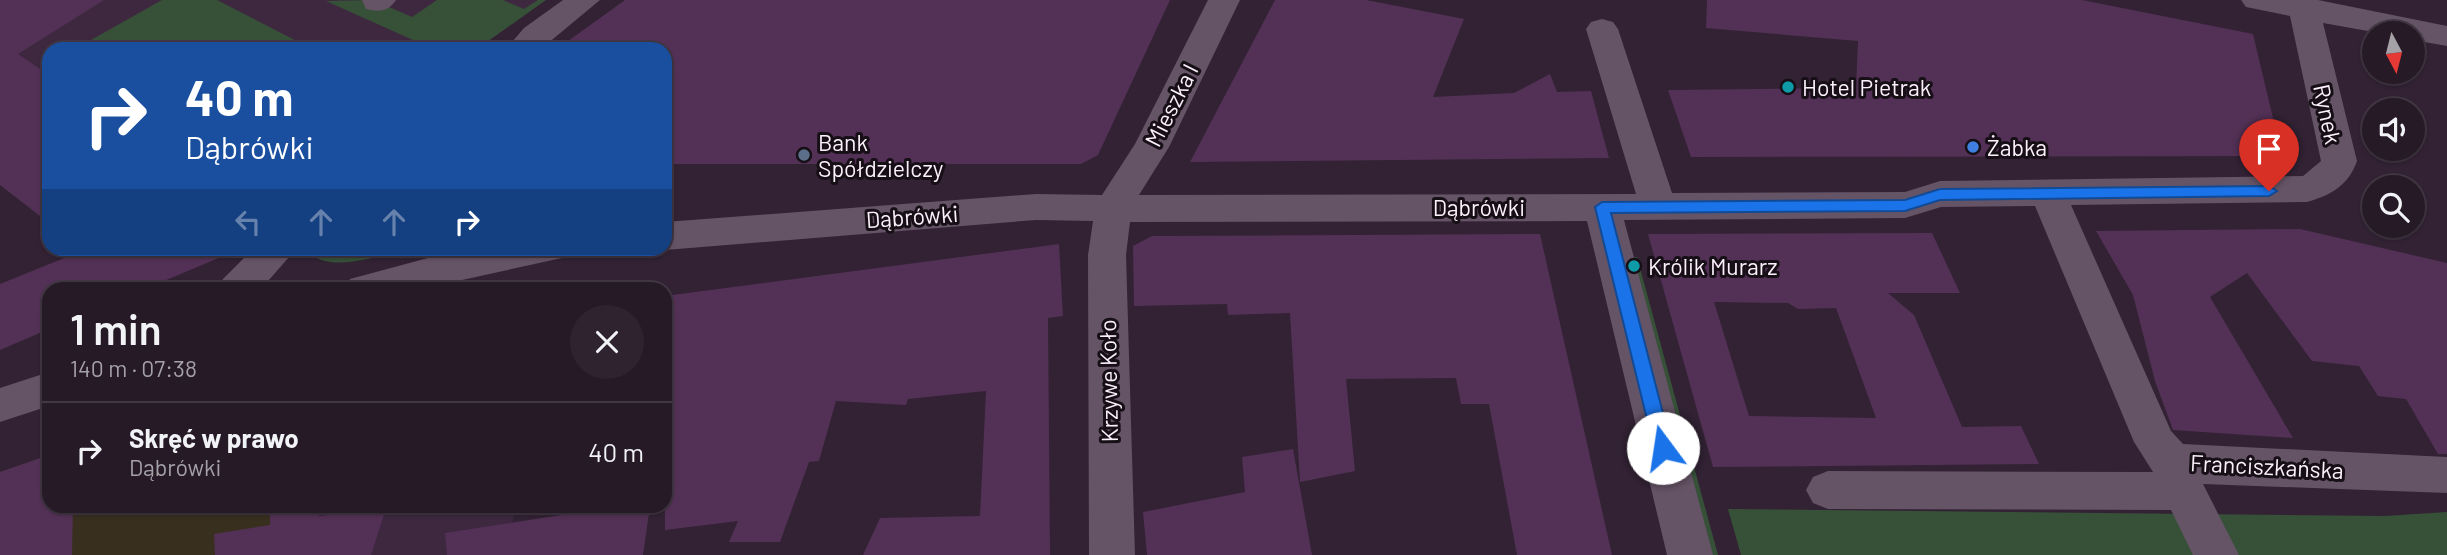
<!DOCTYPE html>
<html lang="pl">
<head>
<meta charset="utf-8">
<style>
  :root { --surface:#261a27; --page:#2e232f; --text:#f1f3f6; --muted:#a4a1a7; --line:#423844 }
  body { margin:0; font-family:Barlow,sans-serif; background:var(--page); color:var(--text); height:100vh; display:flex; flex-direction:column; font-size:26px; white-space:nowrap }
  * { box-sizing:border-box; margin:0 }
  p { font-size:23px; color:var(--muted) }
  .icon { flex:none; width:38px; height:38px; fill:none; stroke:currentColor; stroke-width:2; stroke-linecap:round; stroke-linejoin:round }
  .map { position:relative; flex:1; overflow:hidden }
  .details { position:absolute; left:42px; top:282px; width:630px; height:231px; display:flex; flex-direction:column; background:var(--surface); border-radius:21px; box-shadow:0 2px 5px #0004,0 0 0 2px var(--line) }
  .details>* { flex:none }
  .banner { position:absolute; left:42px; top:42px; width:630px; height:214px; border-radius:21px; box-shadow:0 2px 5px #0004,0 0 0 2px var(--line); background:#1a4fa0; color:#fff; overflow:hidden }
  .needle { width:46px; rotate:173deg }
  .controls { position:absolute; left:2362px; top:21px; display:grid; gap:14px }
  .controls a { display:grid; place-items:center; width:63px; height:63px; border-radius:50%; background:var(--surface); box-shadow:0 2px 5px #0004,0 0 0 2px var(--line); font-size:35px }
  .pin { position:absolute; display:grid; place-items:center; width:60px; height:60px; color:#fff; margin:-72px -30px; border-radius:50% 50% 50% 0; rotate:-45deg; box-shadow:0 0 7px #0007 }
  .pin .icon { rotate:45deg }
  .me { position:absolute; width:77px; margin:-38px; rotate:346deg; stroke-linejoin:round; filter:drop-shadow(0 0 5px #0008) }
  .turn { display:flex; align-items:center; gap:24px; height:147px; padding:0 28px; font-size:32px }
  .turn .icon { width:91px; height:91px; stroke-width:2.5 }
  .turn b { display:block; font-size:49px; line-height:60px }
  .lanes { display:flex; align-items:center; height:66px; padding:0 28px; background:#0003; justify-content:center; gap:35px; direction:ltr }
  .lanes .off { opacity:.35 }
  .round { display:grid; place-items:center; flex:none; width:74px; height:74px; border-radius:37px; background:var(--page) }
  .summary { display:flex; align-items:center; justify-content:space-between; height:119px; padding:0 28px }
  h1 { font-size:42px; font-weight:600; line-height:52px }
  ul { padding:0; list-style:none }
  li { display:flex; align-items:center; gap:21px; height:98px; padding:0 28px; border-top:2px solid var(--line) }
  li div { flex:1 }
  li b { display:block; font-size:26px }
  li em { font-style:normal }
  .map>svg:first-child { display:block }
</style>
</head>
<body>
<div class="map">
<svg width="2447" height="555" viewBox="0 0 2447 555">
  <rect width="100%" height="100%" fill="#322234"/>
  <!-- commercial -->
  <path fill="#382f1f" d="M49,455V506H270L271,531L291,555H0V472Z"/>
  <!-- built -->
  <path fill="#3d283f" d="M0,0H546L477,49H49V127L12,151Z
    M387,506H515L507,555H371Z"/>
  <!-- green -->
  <path fill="#375138" d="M162,0H217L312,49H75Z
    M373,0L412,17L437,0H503L524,9L538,0H546L477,49H433L326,1Z
    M313,249V248L411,249C381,254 339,272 313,256Z
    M1637,257L1718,555H1709L1629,258Z
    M1728,509L2385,516L2447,512V555H1741Z"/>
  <!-- building -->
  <path fill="#533156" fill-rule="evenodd" d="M0,0H104L18,54L49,75V223L0,185Z
    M625,0H1170L1098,155L1081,164H665V49H557Z
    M1275,0H1366L1464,19L1433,97L1514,93L1550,74L1557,92L1591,91L1609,158L1190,162Z
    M1707,0H2082L2253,34L2282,156L1691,157L1668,90L1856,88L1858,41L1706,28Z
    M2300,229L2447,263V454H2438L2406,399L2378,396L2359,366L2312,361L2247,273L2210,297L2293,438L2173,430L2155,381L2133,295L2096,231Z
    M1932,233L1960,293H1888L1914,315L1962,427L2021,426L2039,464L1713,467L1648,234ZM1714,302L1788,303L1798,309L1836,308L1876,418L1749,416Z
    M1540,234L1612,555H1517L1489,404H1461L1456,378L1346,379L1355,471L1300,482L1290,313L1228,315L1227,304L1134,306L1133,246L1152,236Z
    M1059,244L1063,316L1048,318L1050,555H863L880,518L980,516L986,391L908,399L906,405L836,401L819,461L809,462L780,542H729L738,521L665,530V296Z
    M89,248H240V249L145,289H49V329L0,350V284Z
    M1293,449L1312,555H1147L1143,512L1245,492L1242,457Z
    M49,455V506H73L72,555H0V472Z
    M270,506H320L319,516L387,506L371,555H215L214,534L270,525Z
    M620,506H650L643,555H447L445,533Z"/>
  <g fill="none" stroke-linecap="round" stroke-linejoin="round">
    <!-- minor -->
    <path fill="#655366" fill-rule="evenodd" d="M362,0H396C388,12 379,12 366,9Z
      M563,0H600L541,49H506L524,28Z
      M1208,0H1240L1169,147L1139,195L1636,194L1586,29L1591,22L1602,19L1613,22L1618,29L1672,193L1905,192L1940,181L2303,176L2321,161L2290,16L2246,7L2241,0H2318L2447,26V46L2413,40V33H2379L2323,23L2357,161C2348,186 2331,195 2307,202L2071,205L2171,431L2183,444L2447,457V493L2203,484L2239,555H2193L2171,510L1828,509L1813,503L1806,490L1813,477L1828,471L2153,472L2134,442L2035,206L1941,207L1905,218L1624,220L1713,555H1667L1587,221L1130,222L1126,255L1135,555H1089L1088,255L1093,221L1036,220L665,250L661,248H665V222L1036,194L1102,195L1135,144Z
      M254,248H297L261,289H218L223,279Z
      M465,248H568L562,258L421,289H345L350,279Z
      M49,372V406L0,422V388Z"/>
  </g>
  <!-- route -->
  <path fill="#1a73e8" stroke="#114b97" stroke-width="2" d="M2269,186L2277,191L2269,196L1940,200L1905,211L1611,213L1672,448L1663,456L1654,448L1595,207L1602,202L1905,200L1940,189Z"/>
  <!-- markers -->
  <g fill="#0f9aa8" stroke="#160f16" stroke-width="2.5">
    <circle cx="1788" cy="87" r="7"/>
    <circle cx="1634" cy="266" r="7"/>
  </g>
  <circle fill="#3f7fe0" stroke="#160f16" stroke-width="2.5" cx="1973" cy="147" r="7"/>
  <circle fill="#5c6f8a" stroke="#160f16" stroke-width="2.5" cx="804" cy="155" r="7"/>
  <g text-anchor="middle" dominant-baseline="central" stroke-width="6" stroke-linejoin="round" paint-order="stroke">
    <!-- poi labels -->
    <g font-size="23" fill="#fbf0fc" stroke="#160f16" text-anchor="start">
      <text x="1802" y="87">Hotel Pietrak</text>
      <text x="818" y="142">Bank<tspan x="818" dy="26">Spółdzielczy</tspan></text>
      <text x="1987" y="147">Żabka</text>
      <text x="1648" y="266">Królik Murarz</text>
    </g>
    <!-- street labels -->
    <g font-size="23" fill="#fbf0fc" stroke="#160f16">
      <text transform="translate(1171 105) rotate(-63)">Mieszka I</text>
      <text transform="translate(2328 114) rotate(78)">Rynek</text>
      <text x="1479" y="207">Dąbrówki</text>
      <text transform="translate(912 216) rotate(-4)">Dąbrówki</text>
      <text transform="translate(1108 381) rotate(-91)">Krzywe Koło</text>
      <text transform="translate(2267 466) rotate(3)">Franciszkańska</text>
    </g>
  </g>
</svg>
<div class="controls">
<a><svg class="needle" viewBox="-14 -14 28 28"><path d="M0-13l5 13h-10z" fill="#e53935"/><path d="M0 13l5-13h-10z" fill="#a4a1a7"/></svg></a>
<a><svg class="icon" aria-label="sound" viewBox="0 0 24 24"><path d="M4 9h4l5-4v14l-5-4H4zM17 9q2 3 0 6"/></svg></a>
<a><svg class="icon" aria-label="search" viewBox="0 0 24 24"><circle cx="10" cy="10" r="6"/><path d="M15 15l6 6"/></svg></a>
</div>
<div class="pin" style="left:2269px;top:191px;background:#d93025"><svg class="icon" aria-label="arrive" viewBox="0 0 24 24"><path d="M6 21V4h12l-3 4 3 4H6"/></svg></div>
<svg class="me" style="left:1663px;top:448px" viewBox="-20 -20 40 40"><circle r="19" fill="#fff"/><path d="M0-13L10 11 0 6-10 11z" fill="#1a73e8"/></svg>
<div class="banner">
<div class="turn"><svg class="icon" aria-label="right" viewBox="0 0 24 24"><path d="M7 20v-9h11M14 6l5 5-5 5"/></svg><div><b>40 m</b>Dąbrówki</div></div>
<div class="lanes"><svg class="icon off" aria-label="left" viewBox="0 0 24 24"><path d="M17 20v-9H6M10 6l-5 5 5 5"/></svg><svg class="icon off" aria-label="ahead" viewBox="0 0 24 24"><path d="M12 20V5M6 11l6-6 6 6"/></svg><svg class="icon off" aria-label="ahead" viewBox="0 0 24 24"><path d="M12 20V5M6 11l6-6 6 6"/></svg><svg class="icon" aria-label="right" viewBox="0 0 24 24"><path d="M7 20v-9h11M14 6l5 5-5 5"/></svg></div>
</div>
<section class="details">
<div class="summary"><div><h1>1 min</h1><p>140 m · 07:38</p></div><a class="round"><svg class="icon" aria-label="close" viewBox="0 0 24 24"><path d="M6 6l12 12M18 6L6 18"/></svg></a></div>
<ul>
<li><svg class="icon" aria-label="right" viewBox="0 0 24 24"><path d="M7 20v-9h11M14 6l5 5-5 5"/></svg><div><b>Skręć w prawo</b><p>Dąbrówki</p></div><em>40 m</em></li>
</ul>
</section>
</div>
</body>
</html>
